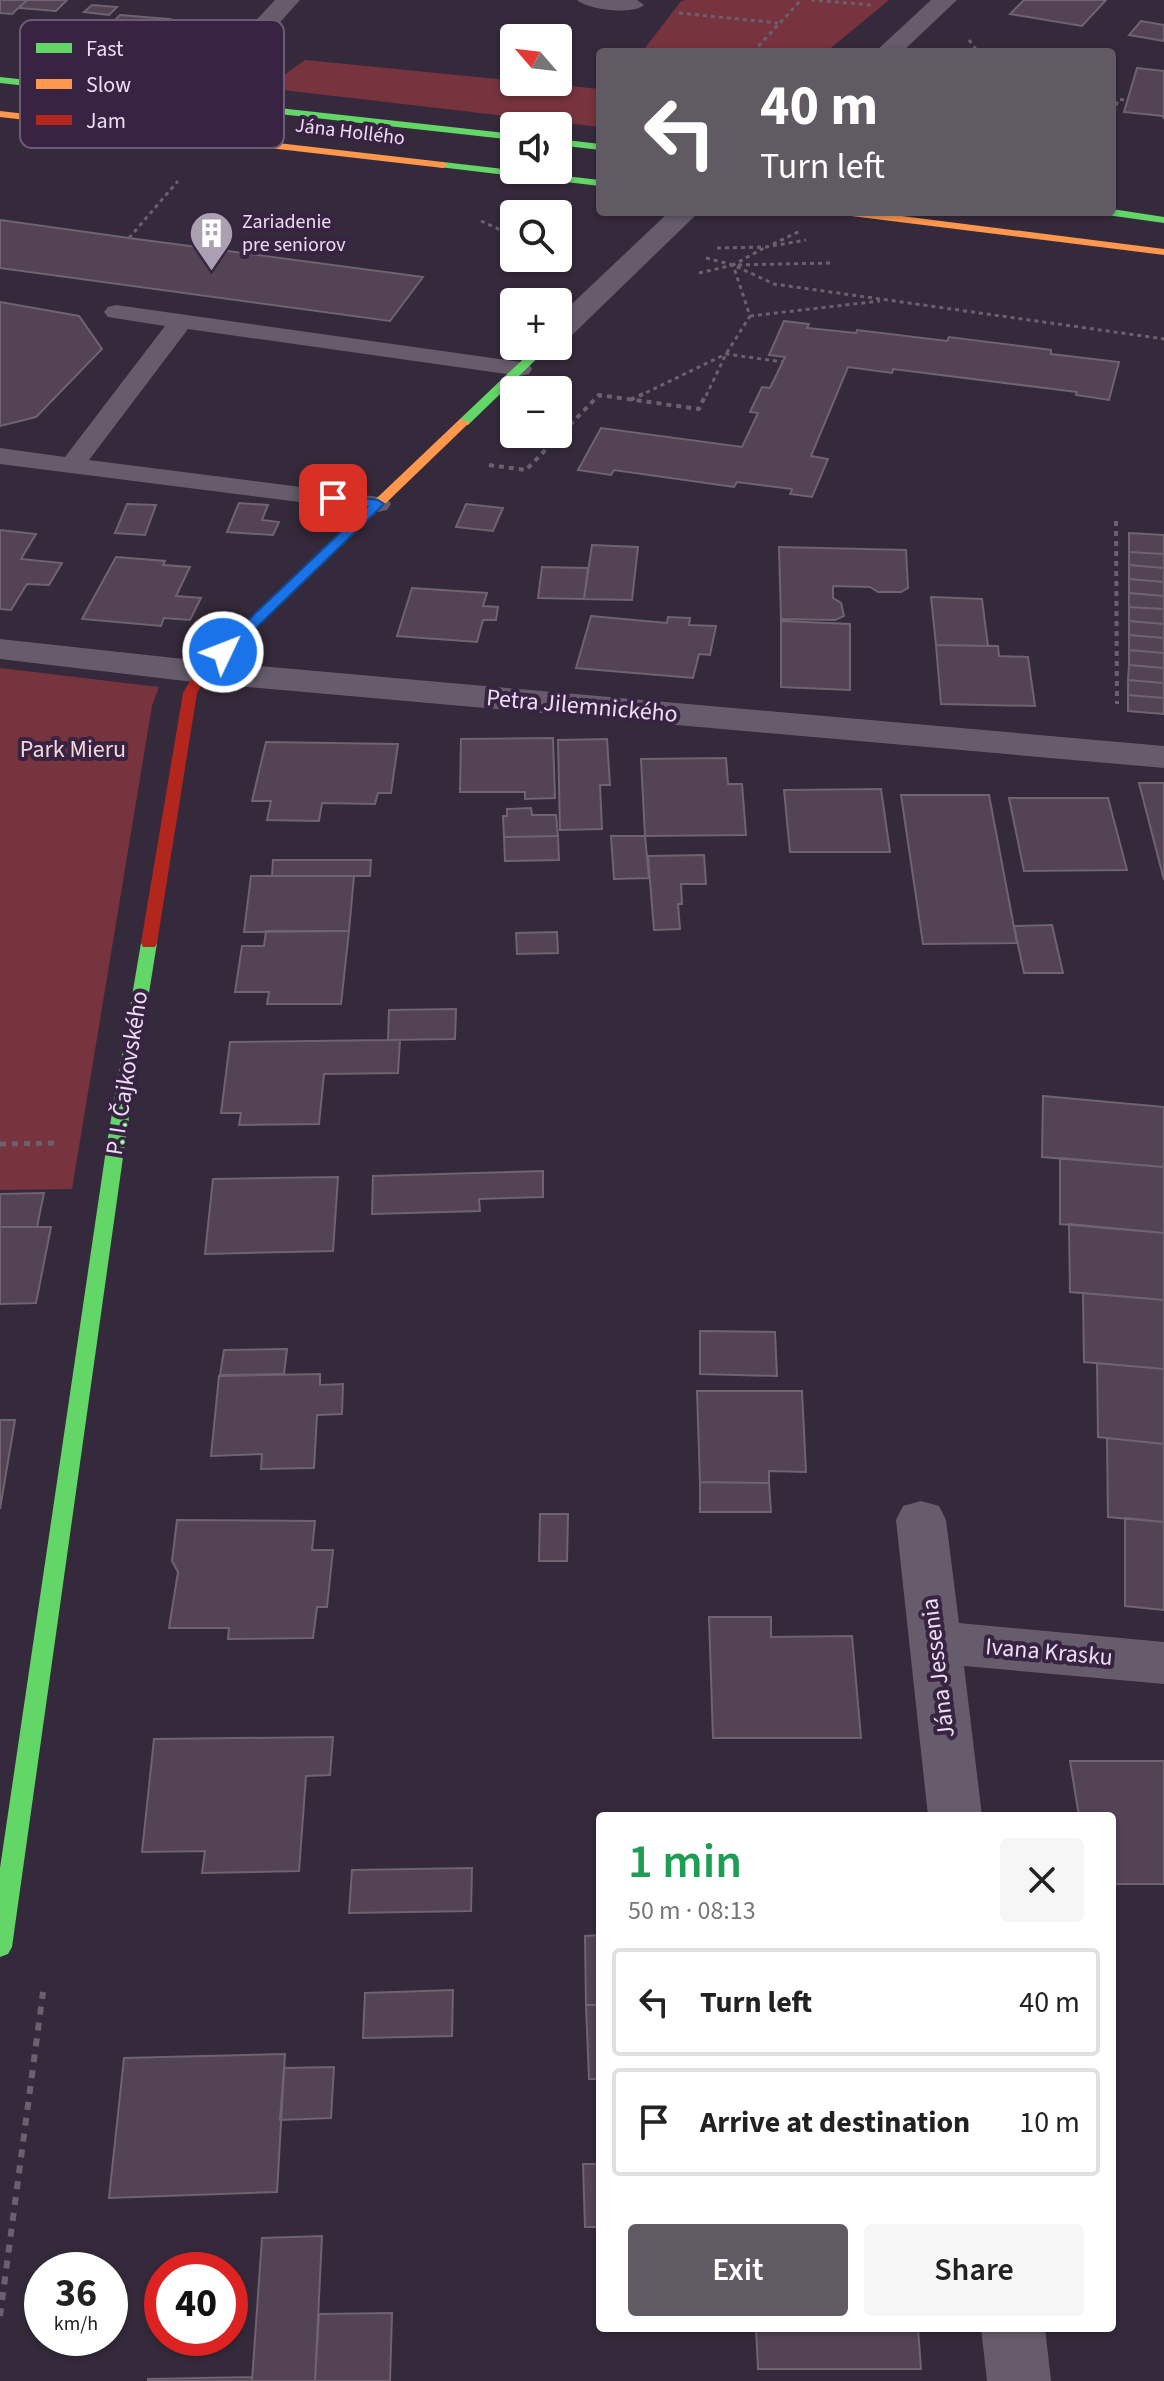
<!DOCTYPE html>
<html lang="en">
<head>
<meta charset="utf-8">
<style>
  :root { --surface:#fff; --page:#f6f6f6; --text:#222; --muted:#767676; --line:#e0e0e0; --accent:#605a63 }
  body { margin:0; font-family:"Source Sans 3",sans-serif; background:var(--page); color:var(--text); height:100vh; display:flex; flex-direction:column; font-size:30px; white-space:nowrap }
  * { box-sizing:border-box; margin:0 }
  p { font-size:26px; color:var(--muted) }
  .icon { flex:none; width:44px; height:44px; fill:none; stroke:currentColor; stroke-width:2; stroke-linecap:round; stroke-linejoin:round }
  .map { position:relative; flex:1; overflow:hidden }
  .drawer { position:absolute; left:596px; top:1812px; width:520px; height:520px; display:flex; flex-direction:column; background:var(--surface); border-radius:8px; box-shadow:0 2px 6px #0004 }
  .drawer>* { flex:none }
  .hud { position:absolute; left:596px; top:48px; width:520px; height:168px; border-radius:8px; box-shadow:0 2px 6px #0004; background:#605a63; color:#fff; overflow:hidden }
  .needle { width:52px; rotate:298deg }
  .buttons { position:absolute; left:500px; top:24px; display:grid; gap:16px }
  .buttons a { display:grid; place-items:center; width:72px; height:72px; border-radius:8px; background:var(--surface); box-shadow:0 2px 6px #0004; font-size:40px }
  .speed { position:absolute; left:24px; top:2252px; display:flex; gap:16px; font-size:40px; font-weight:700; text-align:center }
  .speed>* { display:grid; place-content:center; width:104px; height:104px; border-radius:50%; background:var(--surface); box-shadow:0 2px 6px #0004; line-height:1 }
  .speed small { font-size:20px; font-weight:400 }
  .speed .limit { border:12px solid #d22; background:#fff; color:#111 }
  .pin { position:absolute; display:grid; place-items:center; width:68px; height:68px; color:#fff; margin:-34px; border-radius:16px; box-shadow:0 4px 12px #0006 }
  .me { position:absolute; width:88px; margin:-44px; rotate:47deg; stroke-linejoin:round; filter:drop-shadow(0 0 6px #0008) }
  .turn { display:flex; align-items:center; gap:28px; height:168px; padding:0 32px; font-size:36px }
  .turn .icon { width:104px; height:104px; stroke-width:2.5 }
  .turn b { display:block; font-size:56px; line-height:68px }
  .round { display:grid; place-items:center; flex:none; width:84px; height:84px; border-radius:8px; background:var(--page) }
  .headline { display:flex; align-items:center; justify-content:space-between; height:136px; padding:0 32px }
  h1 { font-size:48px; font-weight:600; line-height:60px; color:#1e9e55 }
  .action { display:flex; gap:16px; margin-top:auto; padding:16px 32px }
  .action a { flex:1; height:92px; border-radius:8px; background:var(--accent); color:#fff; font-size:32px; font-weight:600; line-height:92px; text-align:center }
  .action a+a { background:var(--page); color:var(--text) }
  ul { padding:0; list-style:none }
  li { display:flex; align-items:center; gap:24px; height:108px; margin:0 16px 12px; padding:0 16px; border:4px solid var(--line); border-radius:8px }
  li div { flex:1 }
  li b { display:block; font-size:30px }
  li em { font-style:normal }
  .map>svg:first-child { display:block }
</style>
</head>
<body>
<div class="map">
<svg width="1164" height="2381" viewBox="0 0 1164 2381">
  <rect width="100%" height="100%" fill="#352a3b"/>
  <!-- green -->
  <path fill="#77333e" d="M686,0H889L826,52H642L681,1Z
    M305,60L600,89V127L266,88Z
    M0,668L159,687L152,706L72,1189L0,1190Z"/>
  <!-- building -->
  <path fill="#544255" stroke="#6f6370" stroke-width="2" d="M0,0H27L12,14L0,13Z
    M27,0H67L56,11L19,8Z
    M1024,0H1106L1082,26L1010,14Z
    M92,5L117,7L109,15L84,12Z
    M120,15L170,19L141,50L91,45L96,40L105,41L121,23L113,22Z
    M1141,21L1164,25V41L1129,35Z
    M1137,68L1164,71V119L1163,116L1124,112Z
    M0,220L129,238L423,277L390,321L0,268Z
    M0,302L79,316L102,349L36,417L0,426Z
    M784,321L809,324L807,328L856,333L857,330L947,341L949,337L1051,350V354L1119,362L1109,400L1076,395L1077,392L893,369L892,373L848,367L811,456L828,459L812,497L790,494L792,489L737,482L734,487L614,470L611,475L578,470L601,428L742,447L758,413L750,412L762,387L770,388L785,357L769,355Z
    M239,503L268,505L262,520L279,522L273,535L227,532Z
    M127,504L156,505L145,535L115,533Z
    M466,504L503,508L493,531L456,527Z
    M0,530L36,534L21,559L62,563L49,585L27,584L11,610L0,609Z
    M1129,533L1164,535V554L1129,552Z
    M592,545L638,547L632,600L584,599Z
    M779,547L906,550L908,588L901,592H878L870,587L833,586V598L841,603L844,616L835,620L781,619Z
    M1129,552L1164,554V568L1129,565Z
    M116,557L165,561L163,565L190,567L176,596L201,598L190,620L164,618L161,626L82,619Z
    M1129,565L1164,568V582L1129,579Z
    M542,567L588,568L584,599L538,598Z
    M1129,579L1164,582V596L1129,593Z
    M412,588L487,593L483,606L498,607L496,620H483L477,642L397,636Z
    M1129,593L1164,596V609L1129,607Z
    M931,597L982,599L988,646L936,645Z
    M1129,607L1164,609V624L1129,621Z
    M591,616L667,623L668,617L690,618L689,625L716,626L710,655L699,654L693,678L576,668Z
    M781,621L850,624V690L781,687Z
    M1129,621L1164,624V638L1129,635Z
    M1129,635L1164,638V653L1129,650Z
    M936,645L998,646L999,656L1028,657L1035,706L941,704Z
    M1129,650L1164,653V668L1129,665Z
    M1129,665L1164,668V683L1128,680Z
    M1128,680L1164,683V698L1128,695Z
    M1128,695L1164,698V714L1128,711Z
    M553,738L555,798L525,799V792H460L461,739Z
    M607,739L610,785H600L602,829L560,830L558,740Z
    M266,742L398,744L391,793H378L375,804L322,803L319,821L267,820L271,801H252Z
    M726,758L728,784H742L746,835L645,836L641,759Z
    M1139,783H1164V880Z
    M881,789L890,852H790L784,790Z
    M901,795H989L1017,943L923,944Z
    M1009,798H1108L1127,870L1024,871Z
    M531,808L532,815H556L558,836L504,837L503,816H507V809Z
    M558,836L559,860L505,861L504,837Z
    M611,836H645L649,878L614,879Z
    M704,855L706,884H681L682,904H678L680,929L654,930L648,856Z
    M273,860H371L370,876H272Z
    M251,876H354L349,931L244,932Z
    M1052,925L1063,973H1024L1014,926Z
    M266,931H349L341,1004H267L269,992H235L242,946H264Z
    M557,932L558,953L517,954L516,933Z
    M456,1009L455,1039L388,1040L389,1010Z
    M388,1040H400L398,1073L324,1074L319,1124L239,1125L241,1113H221L230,1042Z
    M1043,1096L1164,1107V1167L1042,1157Z
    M1060,1158L1164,1167V1233L1060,1224Z
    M543,1171V1197L479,1199L480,1211L372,1214L373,1176Z
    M338,1177L333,1251L205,1254L213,1179Z
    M44,1193L37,1227H0V1194Z
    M1069,1224L1164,1233V1300L1070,1292Z
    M0,1227H51L36,1303L0,1304Z
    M1083,1293L1164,1300V1369L1084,1362Z
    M700,1331L775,1332L777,1376L700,1374Z
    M287,1349L284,1374L220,1375L224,1350Z
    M1097,1363L1164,1369V1444L1098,1437Z
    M320,1374V1385L343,1384L342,1414L317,1415L314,1468L261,1469L262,1454L211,1456L219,1376Z
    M697,1391H802L806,1472L769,1471V1483L700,1482Z
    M0,1420H15L0,1509Z
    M1107,1438L1164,1444V1522L1108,1517Z
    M700,1482L769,1483L771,1512H700Z
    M540,1514H568L567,1561H539Z
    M1125,1518L1164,1522V1610L1125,1606Z
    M177,1520L315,1521L312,1550H333L327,1607H317L313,1638L228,1639L229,1628H169L178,1572L172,1561Z
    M709,1617H771V1637L852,1636L861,1738H713Z
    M333,1737L330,1775L306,1776L299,1871L202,1873L205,1851L142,1852L154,1739Z
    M1070,1761H1164V1884H1112V1816H1079Z
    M472,1868L471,1911L349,1913L352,1870Z
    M600,1935V2005H586L585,1936Z
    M453,1990L452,2036L363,2038L365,1993Z
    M586,2005H600V2079H589Z
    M285,2054L277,2192L109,2198L124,2058Z
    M334,2067L331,2118L280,2120L284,2068Z
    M583,2164H600V2227H585Z
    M322,2236L315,2381H252L262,2238Z
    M392,2313L390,2381H315L319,2314Z
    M756,2328H918L921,2369H758Z
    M252,2377V2381H148V2379Z"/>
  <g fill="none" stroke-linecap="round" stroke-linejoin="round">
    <!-- path-far3 -->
    <path stroke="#6a606f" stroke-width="3" stroke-dasharray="4 4" stroke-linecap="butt" d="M811,0L871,5
      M679,13L778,23
      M969,40L978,52
      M753,52L801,0
      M1112,99L1128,100
      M1112,121L1118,99
      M481,221L514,236
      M129,238L178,181
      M773,244L800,231
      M717,248L766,247L806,240
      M706,258L733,265L774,284L1164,339
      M699,273L733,265L830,263
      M750,316L880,301
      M598,396H604
      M639,396L726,354L783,362
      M706,396L726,354L750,316L733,265L764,248"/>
    <!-- path-far2 -->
    <path stroke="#6a606f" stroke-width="4" stroke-dasharray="5 5" stroke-linecap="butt" d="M630,400L643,394
      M489,465L526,470L599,395L699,409L706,394
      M1116,521L1117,704"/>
    <!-- path-far1 -->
    <path stroke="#6a606f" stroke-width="5" stroke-dasharray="6 6" stroke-linecap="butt" d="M0,1144L58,1143"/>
    <!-- path -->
    <path stroke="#6a606f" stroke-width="6" stroke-dasharray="8 8" stroke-linecap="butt" d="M0,2316L43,1992"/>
    <!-- lane -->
    <path fill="#675c6c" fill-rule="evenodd" d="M577,0H637L644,5C633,15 588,10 577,0Z
      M116,305L520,362L529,364L532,369L529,374L520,376L188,329L89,460L387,498L391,504L387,510L378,512L0,464V448L65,457L165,326L108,317L104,312L108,307Z"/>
    <!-- street -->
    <path fill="#675c6c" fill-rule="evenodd" d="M275,0H300L175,139H157L153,133L157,127Z
      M931,0H957L902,52H875Z
      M669,212H699L568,339L558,342V317Z
      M0,639L202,661L1164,746V768L202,683L0,659Z
      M921,1501L939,1506L946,1520L959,1623L1164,1642V1684L964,1666L982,1816H928L896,1520L903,1506Z
      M981,2328H1045L1051,2381H987Z"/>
    <!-- fast -->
    <path fill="#63d668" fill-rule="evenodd" d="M0,77L514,134V140L0,83Z
      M558,139L600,144V150L558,145Z
      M443,162L600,180V186L439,167V163Z
      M1112,209L1164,217V223L1107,215L1101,212H1112Z
      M537,346H550L468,425H460V419Z
      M149,938L157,943L125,1143L12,1947L8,1954L0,1957V1868L107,1143L141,943Z"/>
    <!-- slow -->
    <path fill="#ff974d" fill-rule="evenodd" d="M0,111L443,162L448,165L443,168L0,117Z
      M837,212H870L1164,249V255L843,215Z
      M460,419L470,422L248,636H238V630Z"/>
    <!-- jam -->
    <path fill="#b3261e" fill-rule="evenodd" d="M243,629L250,633L248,636L208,674L197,693L157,943L155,947H143L141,943L183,693L197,669L238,630Z"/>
  </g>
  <!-- route -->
  <path fill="#1a73e8" stroke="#114b97" stroke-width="2" d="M333,494L378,500L384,504L228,655H218V649L367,507L328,501V495Z"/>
  <!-- icons -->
  <defs>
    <symbol id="building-pin" viewBox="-11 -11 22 30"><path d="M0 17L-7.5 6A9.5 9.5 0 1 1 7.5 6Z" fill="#ab9fb2" stroke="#382342"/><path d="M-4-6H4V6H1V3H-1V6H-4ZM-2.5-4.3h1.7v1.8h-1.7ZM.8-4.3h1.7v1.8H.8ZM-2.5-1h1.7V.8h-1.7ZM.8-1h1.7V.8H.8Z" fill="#fff"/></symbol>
  </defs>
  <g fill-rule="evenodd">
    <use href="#building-pin" x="186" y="208" width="51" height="69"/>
  </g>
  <g text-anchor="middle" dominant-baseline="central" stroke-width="8" stroke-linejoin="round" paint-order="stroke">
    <!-- far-street labels -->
    <g font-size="20" fill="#ebdef2" stroke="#382342">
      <text transform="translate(350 132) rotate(7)">Jána Hollého</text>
    </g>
    <!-- far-poi labels -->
    <g font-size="20" fill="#ebdef2" stroke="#382342" text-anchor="start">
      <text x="242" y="222">Zariadenie<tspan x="242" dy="23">pre seniorov</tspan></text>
    </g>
    <!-- street labels -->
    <g font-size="24" fill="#ebdef2" stroke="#382342">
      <text transform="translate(582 706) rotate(5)">Petra Jilemnického</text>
      <text transform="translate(127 1073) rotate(-81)">P. I. Čajkovského</text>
      <text transform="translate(1049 1652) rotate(5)">Ivana Krasku</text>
      <text transform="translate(938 1668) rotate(-97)">Jána Jessenia</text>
    </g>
    <!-- park labels -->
    <g font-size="24" fill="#f2d7d9" stroke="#382342">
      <text x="73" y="749">Park Mieru</text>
    </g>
  </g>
  <!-- legend -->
  <rect x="20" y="20" width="264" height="128" rx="12" fill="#382342" stroke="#6e5b77" stroke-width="2"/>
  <rect x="36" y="43" width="36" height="10" fill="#63d668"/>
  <rect x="36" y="79" width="36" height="10" fill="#ff974d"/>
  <rect x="36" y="115" width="36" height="10" fill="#b3261e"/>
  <g font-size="22" fill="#ebdef2">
    <text x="86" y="56">Fast</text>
    <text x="86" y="92">Slow</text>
    <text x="86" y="128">Jam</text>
  </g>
</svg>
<div class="buttons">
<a><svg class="needle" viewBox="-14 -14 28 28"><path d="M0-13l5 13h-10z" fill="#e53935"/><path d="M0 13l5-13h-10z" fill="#767676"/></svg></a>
<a><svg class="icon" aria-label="sound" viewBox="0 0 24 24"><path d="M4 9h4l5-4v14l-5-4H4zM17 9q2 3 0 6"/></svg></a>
<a><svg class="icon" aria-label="search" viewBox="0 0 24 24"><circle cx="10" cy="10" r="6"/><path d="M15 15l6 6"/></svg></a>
<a>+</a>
<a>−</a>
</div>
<div class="speed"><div>36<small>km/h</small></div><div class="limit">40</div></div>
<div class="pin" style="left:333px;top:498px;background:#d93025"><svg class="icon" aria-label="arrive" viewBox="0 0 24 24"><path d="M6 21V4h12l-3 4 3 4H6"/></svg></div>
<svg class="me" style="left:223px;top:652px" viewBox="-20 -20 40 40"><circle r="17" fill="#1a73e8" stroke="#fff" stroke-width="3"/><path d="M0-11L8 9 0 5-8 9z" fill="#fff"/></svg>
<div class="hud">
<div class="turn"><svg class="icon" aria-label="left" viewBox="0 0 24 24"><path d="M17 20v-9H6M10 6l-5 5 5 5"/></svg><div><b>40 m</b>Turn left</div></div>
</div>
<section class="drawer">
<div class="headline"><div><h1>1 min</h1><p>50 m · 08:13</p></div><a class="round"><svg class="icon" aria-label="close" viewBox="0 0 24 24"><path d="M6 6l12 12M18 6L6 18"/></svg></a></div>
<ul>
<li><svg class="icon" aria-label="left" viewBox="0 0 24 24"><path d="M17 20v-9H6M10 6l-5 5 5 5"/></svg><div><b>Turn left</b></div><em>40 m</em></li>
<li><svg class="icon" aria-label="arrive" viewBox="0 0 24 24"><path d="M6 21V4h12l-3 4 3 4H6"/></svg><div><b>Arrive at destination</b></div><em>10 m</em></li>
</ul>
<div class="action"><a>Exit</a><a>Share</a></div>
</section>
</div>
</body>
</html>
